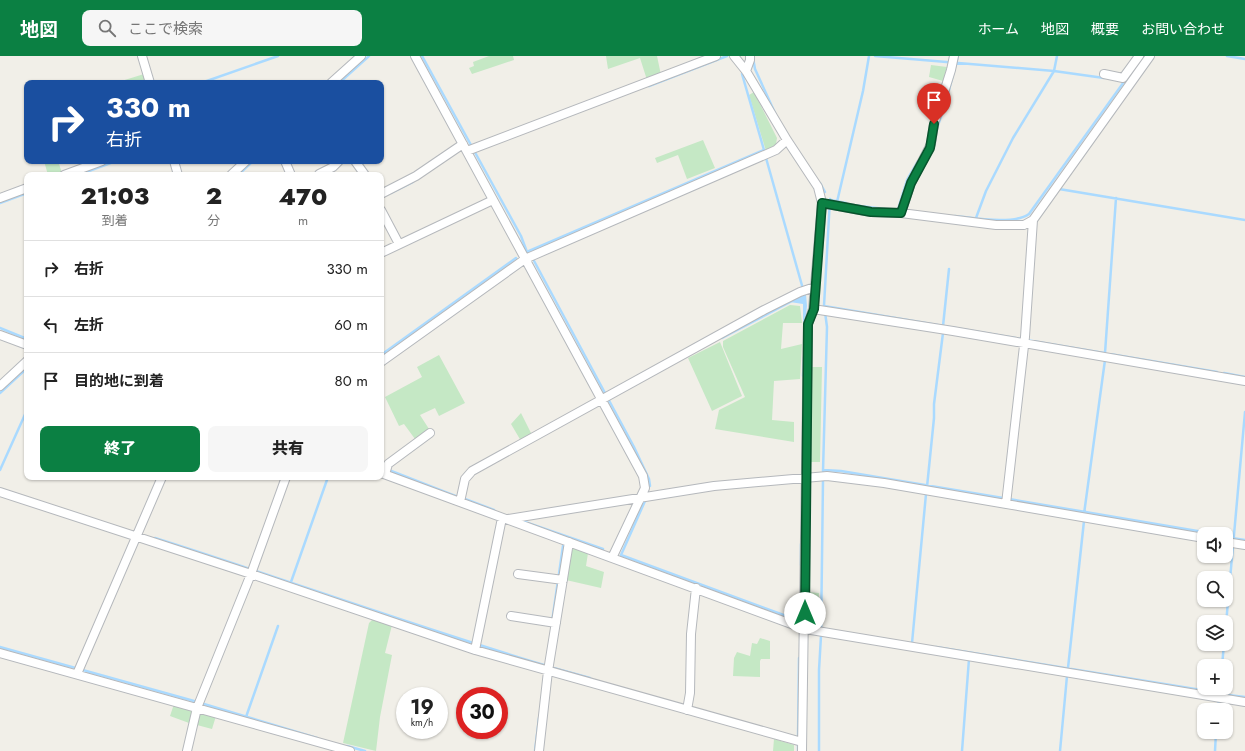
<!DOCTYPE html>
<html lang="ja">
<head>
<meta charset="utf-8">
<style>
  :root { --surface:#fff; --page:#f6f6f6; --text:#222; --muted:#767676; --line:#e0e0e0; --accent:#0b8043 }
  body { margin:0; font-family:Jost,"Noto Sans JP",sans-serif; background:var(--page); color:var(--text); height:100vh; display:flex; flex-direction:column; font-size:15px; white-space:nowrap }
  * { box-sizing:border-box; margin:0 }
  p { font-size:13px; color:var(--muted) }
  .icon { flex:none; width:22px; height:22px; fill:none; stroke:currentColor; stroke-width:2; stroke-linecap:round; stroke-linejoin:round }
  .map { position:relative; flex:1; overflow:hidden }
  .side { position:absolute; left:24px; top:116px; width:360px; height:308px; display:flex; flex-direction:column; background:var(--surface); border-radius:8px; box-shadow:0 1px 3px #0004 }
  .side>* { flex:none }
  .guide { position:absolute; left:24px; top:24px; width:360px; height:84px; border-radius:8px; box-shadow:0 1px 3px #0004; background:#1a4fa0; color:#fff; overflow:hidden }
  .fabs { position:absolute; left:1197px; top:471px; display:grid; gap:8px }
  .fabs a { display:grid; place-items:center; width:36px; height:36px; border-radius:8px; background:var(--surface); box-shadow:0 1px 3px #0004; font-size:20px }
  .speed { position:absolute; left:396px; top:631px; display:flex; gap:8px; font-size:20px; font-weight:700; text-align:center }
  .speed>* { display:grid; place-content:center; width:52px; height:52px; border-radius:50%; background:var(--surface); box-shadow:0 1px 3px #0004; line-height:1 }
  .speed small { font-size:10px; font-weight:400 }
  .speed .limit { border:6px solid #d22; background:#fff; color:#111 }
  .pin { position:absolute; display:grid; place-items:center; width:34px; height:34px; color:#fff; margin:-41px -17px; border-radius:50% 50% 50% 0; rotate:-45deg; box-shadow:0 0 4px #0007 }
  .pin .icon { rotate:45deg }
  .me { position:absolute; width:44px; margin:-22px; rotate:0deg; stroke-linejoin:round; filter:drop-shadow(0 0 3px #0008) }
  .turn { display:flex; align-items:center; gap:14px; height:84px; padding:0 16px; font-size:18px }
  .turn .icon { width:52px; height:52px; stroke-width:2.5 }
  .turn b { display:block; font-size:28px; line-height:34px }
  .eta { display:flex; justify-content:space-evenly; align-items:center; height:68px; text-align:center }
  .eta b { font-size:24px; font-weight:800; line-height:28px }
  .action { display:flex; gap:8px; margin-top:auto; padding:8px 16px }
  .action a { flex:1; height:46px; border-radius:8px; background:var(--accent); color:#fff; font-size:16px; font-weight:800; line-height:46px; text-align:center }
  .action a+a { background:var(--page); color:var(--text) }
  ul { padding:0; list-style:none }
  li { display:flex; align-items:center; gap:12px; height:56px; padding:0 16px; border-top:1px solid var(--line) }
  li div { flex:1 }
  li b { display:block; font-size:15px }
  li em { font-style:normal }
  header { display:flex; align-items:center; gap:24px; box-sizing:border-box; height:56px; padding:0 20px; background:var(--accent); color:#fff }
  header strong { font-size:19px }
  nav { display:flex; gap:22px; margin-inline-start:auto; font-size:14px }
  .search { width:280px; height:36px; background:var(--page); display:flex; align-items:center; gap:10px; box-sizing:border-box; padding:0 14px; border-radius:8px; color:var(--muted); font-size:15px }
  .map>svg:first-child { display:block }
</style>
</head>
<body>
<header>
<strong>地図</strong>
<div class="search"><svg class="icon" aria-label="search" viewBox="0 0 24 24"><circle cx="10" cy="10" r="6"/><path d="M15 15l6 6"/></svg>ここで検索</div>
<nav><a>ホーム</a><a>地図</a><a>概要</a><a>お問い合わせ</a></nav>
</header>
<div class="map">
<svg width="1245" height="695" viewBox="0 0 1245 695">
  <rect width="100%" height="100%" fill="#f1efe8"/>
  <!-- green -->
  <path fill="#c5e8c5" d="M489,0H513L514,4L472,18L469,12L474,10L473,6Z
    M606,0H657L661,19L647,24L640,2L608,13Z
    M931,9L947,11L943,25L929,21Z
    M144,18L146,27H115Z
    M754,36L777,82L776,88L766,95L749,39Z
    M703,84L715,112L687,123L678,99L657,107L655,102Z
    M44,105H67L59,108L62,117L48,119Z
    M790,249L800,250L802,267H783L781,293L802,288L800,323L774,325L772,364L794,366V386L715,373L719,354L745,341L723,291V285Z
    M720,286L742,340L712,355L688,302Z
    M439,299L465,347L439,360L435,352L420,359L429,373L415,383L404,368L399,370L385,341L422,321L417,311Z
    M810,311H822L820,406H809Z
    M521,357L532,379L521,385L511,368Z
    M575,492L588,497L586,510L604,516L601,532L566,524L570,495Z
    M808,536L819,537L818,555L807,554Z
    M374,562L392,569L385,597L392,599L380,661L376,695L343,687L369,567Z
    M760,582L770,585V603H761L760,605V621L733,620L734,602L737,596L750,600L752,587L757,588Z
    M174,648L193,653L189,667L170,660Z
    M200,655L216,660L212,673L197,669Z
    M774,683L794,689V695H773Z"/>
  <!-- water -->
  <path fill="#aadaff" d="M806,238L807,250L805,268H803V248L790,246L789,244Z"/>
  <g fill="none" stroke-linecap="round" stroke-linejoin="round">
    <!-- stream -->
    <path stroke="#aadaff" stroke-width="2.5" d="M422,0L521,180L527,196H529
      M875,0L1054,15L1104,22
      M1227,0L1245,3
      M753,2L755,13L775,57
      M742,18L764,94
      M201,27L278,0
      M339,27L369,0
      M649,30L727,0
      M937,72L945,49L958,0
      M766,102L803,233
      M78,119L116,105
      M238,119L253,105
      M820,127L825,136
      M1059,133L1245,164
      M391,137L413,126
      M830,143L824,250L1217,316
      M831,144L846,147
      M837,146L863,35L869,0
      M0,147L27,137
      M852,149L885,153
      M898,153L907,124L918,105
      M955,160C974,162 1014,169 1029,158L1126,23
      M976,162L986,135L1013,82L1054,15L1057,0
      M529,195L764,94
      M533,203L634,391L649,423L650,430
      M943,270L949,213
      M0,272L27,283
      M722,282L792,245
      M1105,297L1116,142
      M381,299L516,202
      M1224,317L1245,321
      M803,320L804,301
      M0,337L27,312
      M381,411L458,441
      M0,414L27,354
      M824,414L841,415L1003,442
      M823,415L827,271L825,256
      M927,431L934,362V348L943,277
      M465,443L494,454
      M1009,443L1215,478
      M645,445L621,499L800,565
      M1084,458L1105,304
      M525,466L603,493
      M1226,481L1245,484
      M155,482C285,523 413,570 544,609
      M801,509V488
      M291,526L328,421
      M552,566L563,490
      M1226,568L1245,356
      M800,569V552
      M912,587L926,438
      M0,591L194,645L317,682
      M936,591L1220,637
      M1222,610L1224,588
      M550,611L590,622
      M1068,612L1084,465
      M1220,638L1245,641
      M1218,654L1219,642
      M246,661L278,570
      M798,683L799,602
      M347,690L365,695
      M535,695L539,662
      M798,695V688
      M819,695V614L821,580L823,424
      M962,695L969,603
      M1060,695L1067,620
      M1215,695L1216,676"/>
    <defs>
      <path id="street" d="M142,0L150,27
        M415,0L643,420L645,432L612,502
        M734,0L746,15L787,84L818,131L822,147L813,253L808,268L802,695
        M746,15L750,4V0
        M1104,18L1123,22L1139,0
        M331,27L361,0
        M467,95L716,0
        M174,105L178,119
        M285,105L291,119
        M355,105L365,119
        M319,118L333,111L339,105
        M64,119L102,105
        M231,119L246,105
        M381,138L416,120L463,88
        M0,142L27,132
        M822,147L871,156L901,157L996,169H1024L1033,164L1150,0
        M381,154L399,188
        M901,157L911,127L931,88L934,68L951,14L954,0
        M381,197L493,144
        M813,253L953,275L1245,325
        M0,279L27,289
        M381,306L525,203L776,94L787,84
        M0,330L27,305
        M381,417L805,573L1245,646
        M385,418L388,408L430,377
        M0,436L251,518L475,594L802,686
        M460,446L465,423L472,415L764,254L800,236L815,231
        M1006,448L1025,281L1033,164
        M508,463L714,430L827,420L884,427L1204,482
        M1226,486L1245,489
        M518,518L563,524
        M511,560L556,567
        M475,594L502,462
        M0,597L350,695
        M77,618L162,421
        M687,654L690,637L691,578L696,532
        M187,695L197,652L251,518L286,421
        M539,695L548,615L569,486"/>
    </defs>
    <!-- street casing -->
    <use href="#street" stroke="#b5b8bc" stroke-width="10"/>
    <!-- street -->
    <use href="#street" stroke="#fff" stroke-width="8"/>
  </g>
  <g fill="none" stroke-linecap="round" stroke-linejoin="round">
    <defs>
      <path id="route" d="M805,557L808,268L814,253L822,147L871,156L901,157L911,127L930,92L934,68"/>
    </defs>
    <!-- route casing -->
    <use href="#route" stroke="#07532c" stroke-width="10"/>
    <!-- route -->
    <use href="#route" stroke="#0b8043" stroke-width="7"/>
  </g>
</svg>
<div class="fabs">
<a><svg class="icon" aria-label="sound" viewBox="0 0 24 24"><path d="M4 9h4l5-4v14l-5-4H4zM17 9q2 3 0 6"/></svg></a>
<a><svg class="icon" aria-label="search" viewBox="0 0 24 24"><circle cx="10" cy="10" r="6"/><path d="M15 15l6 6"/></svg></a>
<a><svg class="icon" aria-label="layers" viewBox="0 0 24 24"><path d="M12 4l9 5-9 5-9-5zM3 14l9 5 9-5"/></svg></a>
<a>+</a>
<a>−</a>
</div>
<div class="speed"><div>19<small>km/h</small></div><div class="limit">30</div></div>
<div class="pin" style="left:934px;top:68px;background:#d93025"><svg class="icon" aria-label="arrive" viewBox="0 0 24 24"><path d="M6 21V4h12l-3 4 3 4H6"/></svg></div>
<svg class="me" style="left:805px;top:557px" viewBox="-20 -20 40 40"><circle r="19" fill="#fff"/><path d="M0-13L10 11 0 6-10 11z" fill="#0b8043"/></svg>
<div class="guide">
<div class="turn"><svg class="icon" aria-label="right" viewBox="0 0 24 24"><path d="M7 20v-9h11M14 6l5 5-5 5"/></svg><div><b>330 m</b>右折</div></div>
</div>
<section class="side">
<div class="eta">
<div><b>21:03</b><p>到着</p></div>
<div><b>2</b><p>分</p></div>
<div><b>470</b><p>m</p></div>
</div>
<ul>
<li><svg class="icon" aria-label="right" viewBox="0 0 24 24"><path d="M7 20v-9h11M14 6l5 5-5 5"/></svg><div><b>右折</b></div><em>330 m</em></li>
<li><svg class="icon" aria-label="left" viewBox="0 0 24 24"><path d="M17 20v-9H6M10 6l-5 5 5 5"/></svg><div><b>左折</b></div><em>60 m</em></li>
<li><svg class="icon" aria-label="arrive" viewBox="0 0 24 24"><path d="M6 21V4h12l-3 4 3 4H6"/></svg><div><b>目的地に到着</b></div><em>80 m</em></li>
</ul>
<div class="action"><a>終了</a><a>共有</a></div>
</section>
</div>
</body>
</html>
